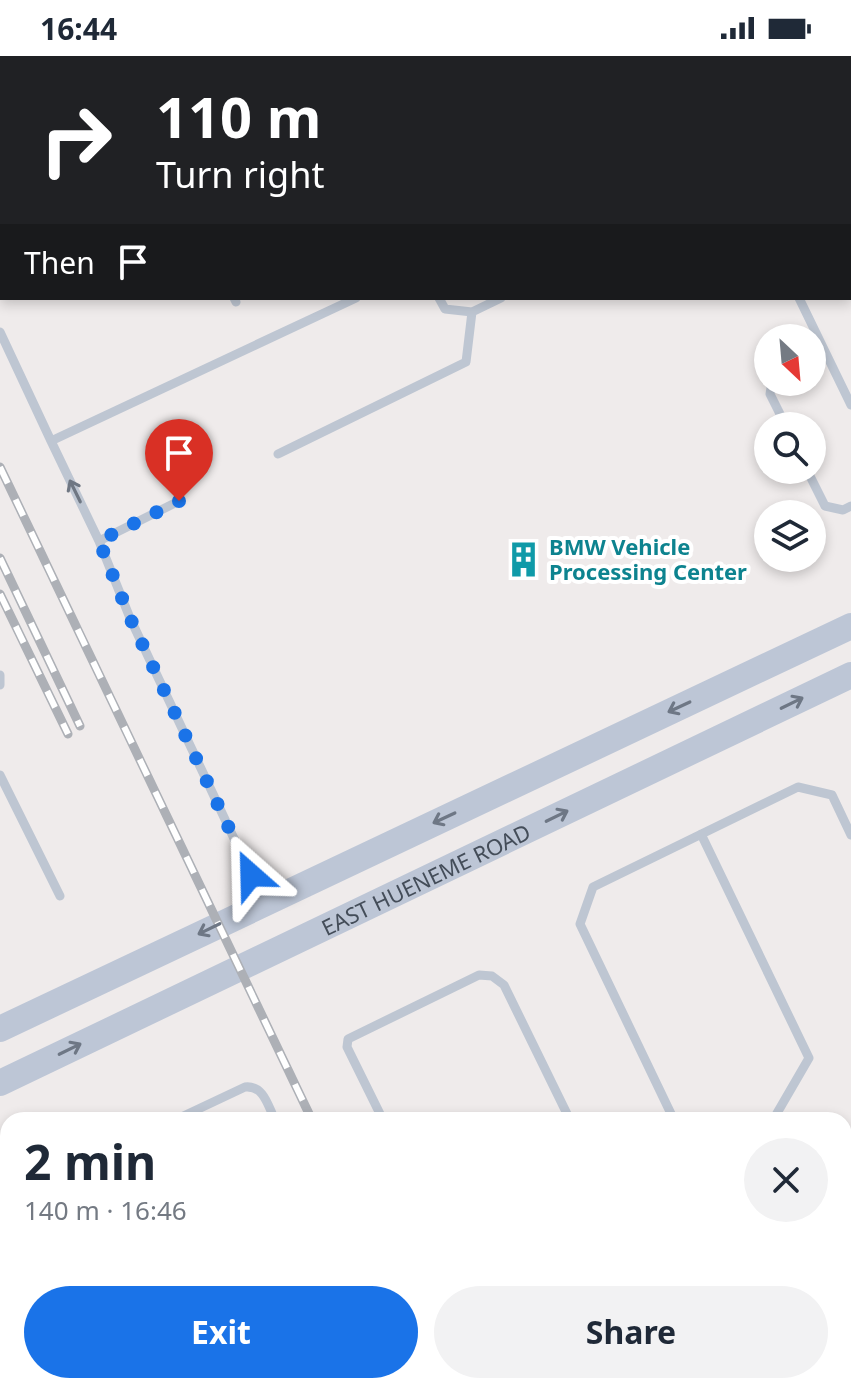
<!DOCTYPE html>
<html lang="en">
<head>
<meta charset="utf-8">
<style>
  :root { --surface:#fff; --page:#f2f2f3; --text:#1f2937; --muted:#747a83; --accent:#1a73e8 }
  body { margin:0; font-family:"Noto Sans",sans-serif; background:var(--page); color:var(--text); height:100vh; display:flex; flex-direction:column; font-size:30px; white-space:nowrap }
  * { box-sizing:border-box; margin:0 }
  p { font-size:26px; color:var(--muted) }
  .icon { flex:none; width:44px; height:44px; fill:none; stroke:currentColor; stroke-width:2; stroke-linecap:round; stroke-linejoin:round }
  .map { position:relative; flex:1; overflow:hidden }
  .panel { position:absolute; left:0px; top:1056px; width:852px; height:282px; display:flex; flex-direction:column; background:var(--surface); border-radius:24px 24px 0 0; box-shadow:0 4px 12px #0003 }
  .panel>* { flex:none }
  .hud { position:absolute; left:0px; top:0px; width:852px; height:244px; box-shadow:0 4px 12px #0003; background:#202124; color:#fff; overflow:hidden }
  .needle { width:52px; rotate:154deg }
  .tools { position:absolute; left:754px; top:268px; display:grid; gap:16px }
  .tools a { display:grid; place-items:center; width:72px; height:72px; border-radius:50%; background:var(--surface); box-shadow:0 4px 12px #0003; font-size:40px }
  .pin { position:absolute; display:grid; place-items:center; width:68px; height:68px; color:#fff; margin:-82px -34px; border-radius:50% 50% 50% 0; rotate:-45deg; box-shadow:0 0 8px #0007 }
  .pin .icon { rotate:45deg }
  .me { position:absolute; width:88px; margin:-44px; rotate:335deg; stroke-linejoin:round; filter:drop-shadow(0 0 6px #0008) }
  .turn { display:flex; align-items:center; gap:28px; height:168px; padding:0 24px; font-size:36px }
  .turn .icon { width:104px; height:104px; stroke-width:2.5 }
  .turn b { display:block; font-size:56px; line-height:68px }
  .then { display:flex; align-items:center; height:76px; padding:0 24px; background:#0003; gap:16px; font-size:30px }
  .round { display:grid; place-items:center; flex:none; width:84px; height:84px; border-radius:42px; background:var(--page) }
  .head { display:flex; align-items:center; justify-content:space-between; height:136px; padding:0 24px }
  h1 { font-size:48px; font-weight:700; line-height:60px }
  .button { display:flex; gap:16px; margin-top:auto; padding:16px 24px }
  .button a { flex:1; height:92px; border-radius:48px; background:var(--accent); color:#fff; font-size:32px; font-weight:700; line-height:92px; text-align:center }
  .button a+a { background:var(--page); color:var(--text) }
  .status { display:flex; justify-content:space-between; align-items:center; height:56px; padding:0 40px; background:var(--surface); direction:ltr }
  .status svg { height:22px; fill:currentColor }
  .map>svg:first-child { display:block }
</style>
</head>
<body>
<div class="status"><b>16:44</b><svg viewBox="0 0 49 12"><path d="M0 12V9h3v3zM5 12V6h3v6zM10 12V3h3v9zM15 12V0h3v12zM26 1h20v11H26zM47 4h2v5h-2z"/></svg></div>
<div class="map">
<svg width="851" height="1337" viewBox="0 0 851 1337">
  <rect width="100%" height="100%" fill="#efebeb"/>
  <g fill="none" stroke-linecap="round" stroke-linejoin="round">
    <!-- lane -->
    <path stroke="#bec6d2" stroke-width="9" d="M118,0L119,2
      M324,0L325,2
      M677,0V2
      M850,13H851
      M850,222L851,221
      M234,242L236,246
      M439,242L445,253L472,256L501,242
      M799,242L851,349
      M0,276L51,385L356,242
      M812,304L826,298
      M772,326L770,338L786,370
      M51,385L99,485L130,562L263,844
      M278,398L466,306L472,256
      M807,414L825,450L843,454L851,450
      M99,485L179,445
      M0,619V629
      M0,719L60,840
      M701,778L809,1002L773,1064
      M175,1064L245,1031C264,1029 268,1050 275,1064
      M383,1064L347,991L348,983L479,919L492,920L504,929L570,1064
      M674,1064L580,868L593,831L798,731L832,739L851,779
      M0,1148L8,1144
      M844,1275L851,1274
      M399,1330L402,1337"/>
    <!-- street -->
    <path stroke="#bec6d2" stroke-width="18" d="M796,0L797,2
      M850,112L851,114
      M844,1094L851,1083
      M802,1330L803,1337"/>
    <!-- secondary -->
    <g stroke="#bdc6d6" stroke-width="26">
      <path d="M0,973L851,570"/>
      <path id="s1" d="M0,1027L851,619"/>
    </g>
    <defs>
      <path id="rail" d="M0,411L312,1064
        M0,502L80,670
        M0,538L68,678
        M438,1330L441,1337"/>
    </defs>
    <!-- rail casing -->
    <use href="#rail" stroke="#adb0b6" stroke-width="9"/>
    <!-- rail -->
    <use href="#rail" stroke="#fff" stroke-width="6" stroke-dasharray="18" stroke-linecap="butt"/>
  </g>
  <!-- one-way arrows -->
  <defs><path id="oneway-shaft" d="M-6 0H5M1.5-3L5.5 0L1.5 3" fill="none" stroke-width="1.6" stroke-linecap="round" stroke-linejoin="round" transform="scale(2)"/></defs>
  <use stroke="#6f7783" href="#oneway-shaft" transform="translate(75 435) rotate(-116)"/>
  <g stroke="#6e7785">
    <use href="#oneway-shaft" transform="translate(792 647) rotate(-26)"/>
    <use href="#oneway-shaft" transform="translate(679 651) rotate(155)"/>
    <use href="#oneway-shaft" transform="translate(557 760) rotate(-26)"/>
    <use href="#oneway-shaft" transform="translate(444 762) rotate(155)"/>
    <use href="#oneway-shaft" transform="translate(209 873) rotate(154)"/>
    <use href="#oneway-shaft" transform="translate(70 993) rotate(-26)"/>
  </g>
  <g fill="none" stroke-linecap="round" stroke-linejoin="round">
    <!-- route -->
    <path stroke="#1a73e8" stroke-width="14" stroke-dasharray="0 25.2" d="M179,445L99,485L130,562L251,819"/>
  </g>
  <!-- icons -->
  <defs>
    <symbol id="building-bare" viewBox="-9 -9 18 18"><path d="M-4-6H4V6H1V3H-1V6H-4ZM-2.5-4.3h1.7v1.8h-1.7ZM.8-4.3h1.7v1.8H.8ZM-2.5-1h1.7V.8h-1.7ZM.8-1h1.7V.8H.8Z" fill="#0f9aa8" stroke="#fff" stroke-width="2.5" paint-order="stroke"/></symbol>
  </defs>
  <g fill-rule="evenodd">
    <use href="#building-bare" x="498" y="478" width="51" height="51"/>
  </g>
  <g text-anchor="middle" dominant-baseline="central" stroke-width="8" stroke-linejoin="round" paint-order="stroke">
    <!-- culture labels -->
    <g font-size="22" font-weight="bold" fill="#0d838f" stroke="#fff" text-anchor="start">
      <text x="549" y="490">BMW Vehicle<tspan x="549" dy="25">Processing Center</tspan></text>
    </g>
    <!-- street labels -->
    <g font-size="22" fill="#444d59" stroke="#fff">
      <text stroke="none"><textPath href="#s1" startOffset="472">EAST HUENEME ROAD</textPath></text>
    </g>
  </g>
</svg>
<div class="tools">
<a><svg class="needle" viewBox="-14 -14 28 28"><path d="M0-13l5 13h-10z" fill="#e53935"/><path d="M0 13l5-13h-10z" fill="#747a83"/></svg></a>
<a><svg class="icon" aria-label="search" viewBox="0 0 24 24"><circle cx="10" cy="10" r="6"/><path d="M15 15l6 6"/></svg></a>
<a><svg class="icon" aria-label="layers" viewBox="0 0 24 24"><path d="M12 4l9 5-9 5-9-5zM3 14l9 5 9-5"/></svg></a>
</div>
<div class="pin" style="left:179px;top:445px;background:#d93025"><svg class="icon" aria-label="arrive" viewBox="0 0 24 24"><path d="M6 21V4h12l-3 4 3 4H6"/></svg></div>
<svg class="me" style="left:251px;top:819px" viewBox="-20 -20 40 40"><path d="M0-17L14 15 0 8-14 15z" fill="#1a73e8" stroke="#fff" stroke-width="4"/></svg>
<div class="hud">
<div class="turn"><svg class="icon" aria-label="right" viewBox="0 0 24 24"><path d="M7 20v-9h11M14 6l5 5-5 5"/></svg><div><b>110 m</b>Turn right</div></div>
<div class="then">Then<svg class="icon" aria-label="arrive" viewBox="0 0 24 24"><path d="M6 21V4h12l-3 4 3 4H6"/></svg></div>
</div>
<section class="panel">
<div class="head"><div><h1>2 min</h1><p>140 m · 16:46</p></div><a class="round"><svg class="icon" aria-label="close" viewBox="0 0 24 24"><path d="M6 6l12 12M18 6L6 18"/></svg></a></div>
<div class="button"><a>Exit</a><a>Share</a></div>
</section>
</div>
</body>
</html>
